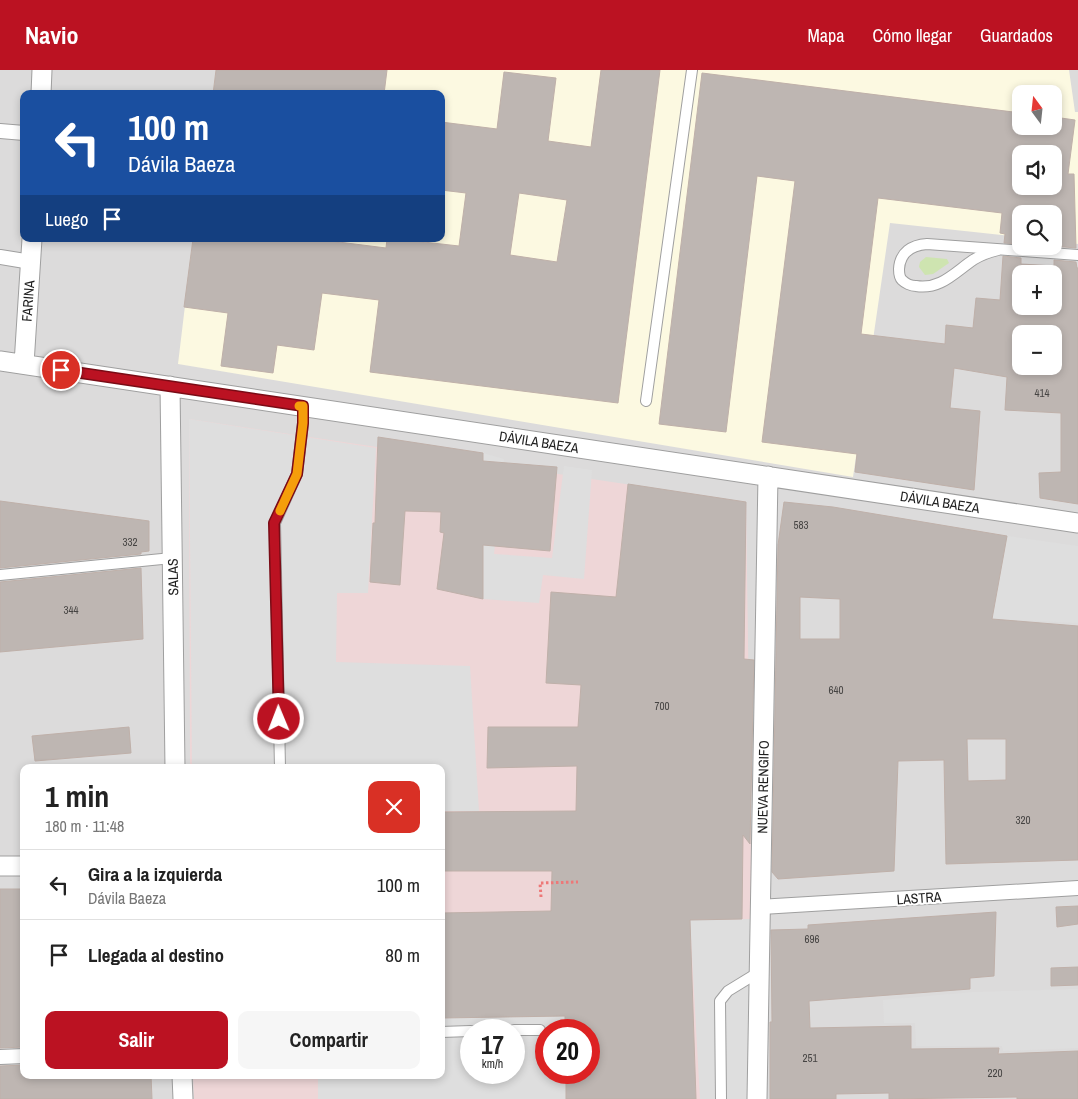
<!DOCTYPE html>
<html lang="es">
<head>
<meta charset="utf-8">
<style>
  :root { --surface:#fff; --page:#f6f6f6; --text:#222; --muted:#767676; --line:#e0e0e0; --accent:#bb1222 }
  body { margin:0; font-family:"Archivo Narrow",sans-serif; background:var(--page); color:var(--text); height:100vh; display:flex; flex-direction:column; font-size:19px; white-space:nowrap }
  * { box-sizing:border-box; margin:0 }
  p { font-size:16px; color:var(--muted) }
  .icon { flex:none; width:28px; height:28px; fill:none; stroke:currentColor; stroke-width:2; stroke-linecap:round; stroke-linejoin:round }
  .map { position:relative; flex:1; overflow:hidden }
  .drawer { position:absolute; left:20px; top:694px; width:425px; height:315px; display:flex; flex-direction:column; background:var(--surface); border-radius:10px; box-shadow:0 2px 8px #0003 }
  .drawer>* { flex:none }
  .banner { position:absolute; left:20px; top:20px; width:425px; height:152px; border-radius:10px; box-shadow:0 2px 8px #0003; background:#1a4fa0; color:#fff; overflow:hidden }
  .needle { width:32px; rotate:345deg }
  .tools { position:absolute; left:1012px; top:15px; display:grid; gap:10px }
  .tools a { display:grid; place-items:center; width:50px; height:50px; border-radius:10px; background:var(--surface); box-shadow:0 2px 8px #0003; font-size:25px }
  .speed { position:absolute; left:460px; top:949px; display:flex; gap:10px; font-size:25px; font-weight:700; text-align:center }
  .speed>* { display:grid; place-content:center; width:65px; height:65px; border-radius:50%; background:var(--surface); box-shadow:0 2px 8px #0003; line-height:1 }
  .speed small { font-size:12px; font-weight:400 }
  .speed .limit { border:8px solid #d22; background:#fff; color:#111 }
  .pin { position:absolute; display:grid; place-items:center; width:42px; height:42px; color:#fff; margin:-21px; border:2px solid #fff; border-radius:50%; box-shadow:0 1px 5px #0007 }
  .me { position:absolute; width:55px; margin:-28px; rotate:359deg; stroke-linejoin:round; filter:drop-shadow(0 0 4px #0008) }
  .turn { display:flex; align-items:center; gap:18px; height:105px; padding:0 25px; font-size:22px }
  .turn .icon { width:65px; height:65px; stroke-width:2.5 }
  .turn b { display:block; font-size:35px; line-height:42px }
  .then { display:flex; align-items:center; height:48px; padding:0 25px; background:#0003; gap:10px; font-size:19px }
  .round { display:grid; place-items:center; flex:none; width:52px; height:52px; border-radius:10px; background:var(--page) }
  .headline { display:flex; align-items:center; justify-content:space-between; height:85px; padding:0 25px }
  h1 { font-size:30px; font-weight:800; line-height:38px }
  .cta { display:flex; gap:10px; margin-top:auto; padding:10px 25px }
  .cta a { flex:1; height:58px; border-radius:10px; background:var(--accent); color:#fff; font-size:20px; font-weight:800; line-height:58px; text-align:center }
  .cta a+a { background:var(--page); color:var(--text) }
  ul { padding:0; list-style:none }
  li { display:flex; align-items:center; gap:15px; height:70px; padding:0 25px; border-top:1px solid var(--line) }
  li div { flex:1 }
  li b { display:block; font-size:19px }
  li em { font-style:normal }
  header { display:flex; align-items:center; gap:30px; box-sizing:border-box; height:70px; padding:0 25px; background:var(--accent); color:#fff }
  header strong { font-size:24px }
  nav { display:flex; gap:28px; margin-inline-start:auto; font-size:18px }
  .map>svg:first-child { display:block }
</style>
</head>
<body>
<header>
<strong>Navio</strong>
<nav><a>Mapa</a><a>Cómo llegar</a><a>Guardados</a></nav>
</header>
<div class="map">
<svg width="1078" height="1029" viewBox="0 0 1078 1029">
  <rect width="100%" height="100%" fill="#eeeae5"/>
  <!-- residential -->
  <path fill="#dcdbdb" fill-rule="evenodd" d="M0,0H1078V1029H0ZM24,24H441V169H24ZM1021,24H1054V56H1021ZM1021,84H1054V116H1021ZM1021,144H1054V176H1021ZM1021,204H1054V236H1021ZM1021,264H1054V296H1021ZM24,698H441V1005H24ZM471,960H514V1002H471ZM546,960H589V1002H546Z"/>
  <!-- commercial -->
  <path fill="#eed6d7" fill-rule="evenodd" d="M189,349L746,432L752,849L749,1029H194L193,1005H441V698L190,697ZM471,960H514V1002H471ZM546,960H589V1002H546Z"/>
  <!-- education -->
  <path fill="#fcf9e1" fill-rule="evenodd" d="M216,0H1069L1075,42H1078V174L1054,171V144H1021V167L890,153L853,407L178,294L193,169H441V24H213ZM1021,24H1054V56H1021ZM1021,84H1054V116H1021Z"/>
  <!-- grass -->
  <path fill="#cee4b0" d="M926,187L947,189L949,193L933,204L925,205L919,197L920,192Z"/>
  <!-- parking -->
  <path fill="#dedede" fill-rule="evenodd" d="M189,349L376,378L368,523H337L336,592L470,596L479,741H441V698L192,697Z
    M483,383L504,389L494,484L552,488L564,396L592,400L584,509L543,505L539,533L483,529Z
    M1007,466L1078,476V553L992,549Z
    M752,849V1029H700L690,850Z
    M1078,919V978L1003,981L1002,976H916L915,953H884L883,930L973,922Z
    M565,946V960H546V1002L566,1003V1029H318V1005H441V947ZM471,960H514V1002H471Z"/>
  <!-- building -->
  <path fill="#beb6b2" stroke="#bfb0a9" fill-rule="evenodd" d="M216,0H387L384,24H213Z
    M601,0H660L618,333L370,302L379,230L322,223L314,280L277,275L273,303L221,296L228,243L184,237L193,169H315L386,178L387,169H397L459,176L466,123L441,120V52L497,59L504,2L556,8L548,71L591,77ZM519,123L567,130L557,192L510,185Z
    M702,3L1021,43V56H1054V47L1075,50L1068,104H1074L1076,178L1054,176V144H1021V174L1004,173L1005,164L1000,163L1002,143L878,128L861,264L945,274L946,255L973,258L976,228L1000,230L1003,186L1021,188V194L1054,196V190L1076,192L1077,198H1078V434L1040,428L1039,403L1061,402V343L1005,340L1007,307L954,298L950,338L980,341L974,420L855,402L857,384L762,372L795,111L757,106L726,362L659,354ZM1021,84H1054V116H1021ZM1021,204H1054V236H1021ZM1021,264H1054V296H1021Z
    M378,367L483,383V391L557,397L550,481L483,475V529L437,519L444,463L440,462L441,442L405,441L400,515L370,512L373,453H375Z
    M628,414L746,432L744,589L754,590L750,774L743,765L742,849L690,850L696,1029H566V1002H589V960H565V946L441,948V843L551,841L552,801H441V742L576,741L577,696L487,698L488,657H578L581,615L546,613L551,522L616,527Z
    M0,431L149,451V481L141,482V484L0,498Z
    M784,432L833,437L1007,466L992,549L1078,556V790L946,794L944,690L898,691L894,801L778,809L772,802L778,475ZM800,527L840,529V569H800ZM967,669H1006V710L968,711Z
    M141,498L143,569L0,582V512Z
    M129,657L131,683L35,691L32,666Z
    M0,819H24V977L0,978Z
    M1078,836V854L1057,857L1056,837Z
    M996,842L994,906L970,908V919L809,931L810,958L911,956V979L999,978L998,984L1078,981V1029H1017V1027L889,1029V1023L836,1024V1029H770V952H772L771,860L808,859V855Z
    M1078,897V915L1051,916V898Z
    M24,995V1005H151L152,1029H0V996Z"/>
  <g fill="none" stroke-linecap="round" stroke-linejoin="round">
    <defs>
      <path id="service" d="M998,180C989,182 981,185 973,190C954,203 940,220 916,216C911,216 905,213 902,210C899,207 899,202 899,199C900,182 912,175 927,174L1078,185
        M646,331L692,0
        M0,505L172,488
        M280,698L275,453L297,404L303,353V336
        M514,960H540
        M441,962L471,961
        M721,1029L720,931L728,921L759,902"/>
      <path id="pedestrian" d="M0,61L24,63
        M0,187L31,192
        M760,837L1078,818
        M0,987L24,986"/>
      <path id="minor" d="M41,24L42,0
        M0,291L1078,453
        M24,294L32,169
        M170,316L175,698
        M0,796H24
        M182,1005L183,1029
        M757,1029L768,406"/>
    </defs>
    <!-- service casing -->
    <use href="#service" stroke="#9f9f9f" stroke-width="12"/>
    <!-- pedestrian casing -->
    <use href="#pedestrian" stroke="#9f9f9f" stroke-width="16"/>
    <!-- minor casing -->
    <use href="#minor" stroke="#9f9f9f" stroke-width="21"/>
    <!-- path -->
    <path stroke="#ed7878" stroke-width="3" stroke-dasharray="2.5 2.5" stroke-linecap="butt" d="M541,827L540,813L578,812
      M22,910H24"/>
    <!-- service -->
    <use href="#service" stroke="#fff" stroke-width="10"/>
    <!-- pedestrian -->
    <use href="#pedestrian" stroke="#fff" stroke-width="14"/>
    <!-- minor -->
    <use href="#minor" stroke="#fff" stroke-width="19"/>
  </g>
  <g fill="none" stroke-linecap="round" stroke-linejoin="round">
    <defs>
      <path id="route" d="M61,300L303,336V353L297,404L274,453L279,649"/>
    </defs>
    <!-- route casing -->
    <use href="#route" stroke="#7a0c16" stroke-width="12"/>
    <!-- route -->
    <use href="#route" stroke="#bb1222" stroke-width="9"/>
    <!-- slow -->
    <path stroke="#f59e0b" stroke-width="9" d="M280,441L297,404L303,353V336H299"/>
  </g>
  <g text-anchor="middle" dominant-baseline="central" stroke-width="4" stroke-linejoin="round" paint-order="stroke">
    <!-- number labels -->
    <g font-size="11" fill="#464443">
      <text x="1042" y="323">414</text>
      <text x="801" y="455">583</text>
      <text x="130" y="472">332</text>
      <text x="71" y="540">344</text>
      <text x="836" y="620">640</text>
      <text x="662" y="636">700</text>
      <text x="1023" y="750">320</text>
      <text x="812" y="869">696</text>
      <text x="810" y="988">251</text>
      <text x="995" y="1003">220</text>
    </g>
    <!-- street labels -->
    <g font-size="14" fill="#1e1e1e" stroke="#fff">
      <text transform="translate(28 231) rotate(-86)">FARINA</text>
      <text transform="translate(539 372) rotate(9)">DÁVILA BAEZA</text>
      <text transform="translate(940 432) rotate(9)">DÁVILA BAEZA</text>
      <text transform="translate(173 507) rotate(-91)">SALAS</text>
      <text transform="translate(763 717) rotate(-89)">NUEVA RENGIFO</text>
      <text transform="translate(919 828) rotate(-4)">LASTRA</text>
    </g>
  </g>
</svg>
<div class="tools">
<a><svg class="needle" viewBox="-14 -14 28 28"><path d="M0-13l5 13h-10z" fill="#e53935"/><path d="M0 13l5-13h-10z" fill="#767676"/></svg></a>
<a><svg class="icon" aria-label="sound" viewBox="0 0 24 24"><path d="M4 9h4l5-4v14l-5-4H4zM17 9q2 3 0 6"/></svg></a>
<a><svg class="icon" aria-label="search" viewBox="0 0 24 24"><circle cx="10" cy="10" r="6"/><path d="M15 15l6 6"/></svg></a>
<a>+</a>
<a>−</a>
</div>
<div class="speed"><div>17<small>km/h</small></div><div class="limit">20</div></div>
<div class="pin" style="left:61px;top:300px;background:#d93025"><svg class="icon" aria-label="arrive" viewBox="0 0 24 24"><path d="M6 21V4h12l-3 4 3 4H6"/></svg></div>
<svg class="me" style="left:279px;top:649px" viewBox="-20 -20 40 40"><circle r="17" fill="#bb1222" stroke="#fff" stroke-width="3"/><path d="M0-11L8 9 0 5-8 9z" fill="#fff"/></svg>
<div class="banner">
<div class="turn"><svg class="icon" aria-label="left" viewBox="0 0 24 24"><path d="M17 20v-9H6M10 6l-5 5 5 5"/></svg><div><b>100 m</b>Dávila Baeza</div></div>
<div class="then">Luego<svg class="icon" aria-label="arrive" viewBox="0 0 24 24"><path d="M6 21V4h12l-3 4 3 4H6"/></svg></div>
</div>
<section class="drawer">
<div class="headline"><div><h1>1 min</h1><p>180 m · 11:48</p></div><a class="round" style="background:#d93025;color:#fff"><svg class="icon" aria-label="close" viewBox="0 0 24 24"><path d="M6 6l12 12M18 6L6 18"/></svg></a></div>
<ul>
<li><svg class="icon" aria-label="left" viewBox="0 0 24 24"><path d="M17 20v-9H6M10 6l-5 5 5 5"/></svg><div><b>Gira a la izquierda</b><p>Dávila Baeza</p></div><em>100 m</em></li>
<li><svg class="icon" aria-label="arrive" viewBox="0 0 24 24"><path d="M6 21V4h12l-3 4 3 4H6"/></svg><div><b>Llegada al destino</b></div><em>80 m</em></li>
</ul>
<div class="cta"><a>Salir</a><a>Compartir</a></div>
</section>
</div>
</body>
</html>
